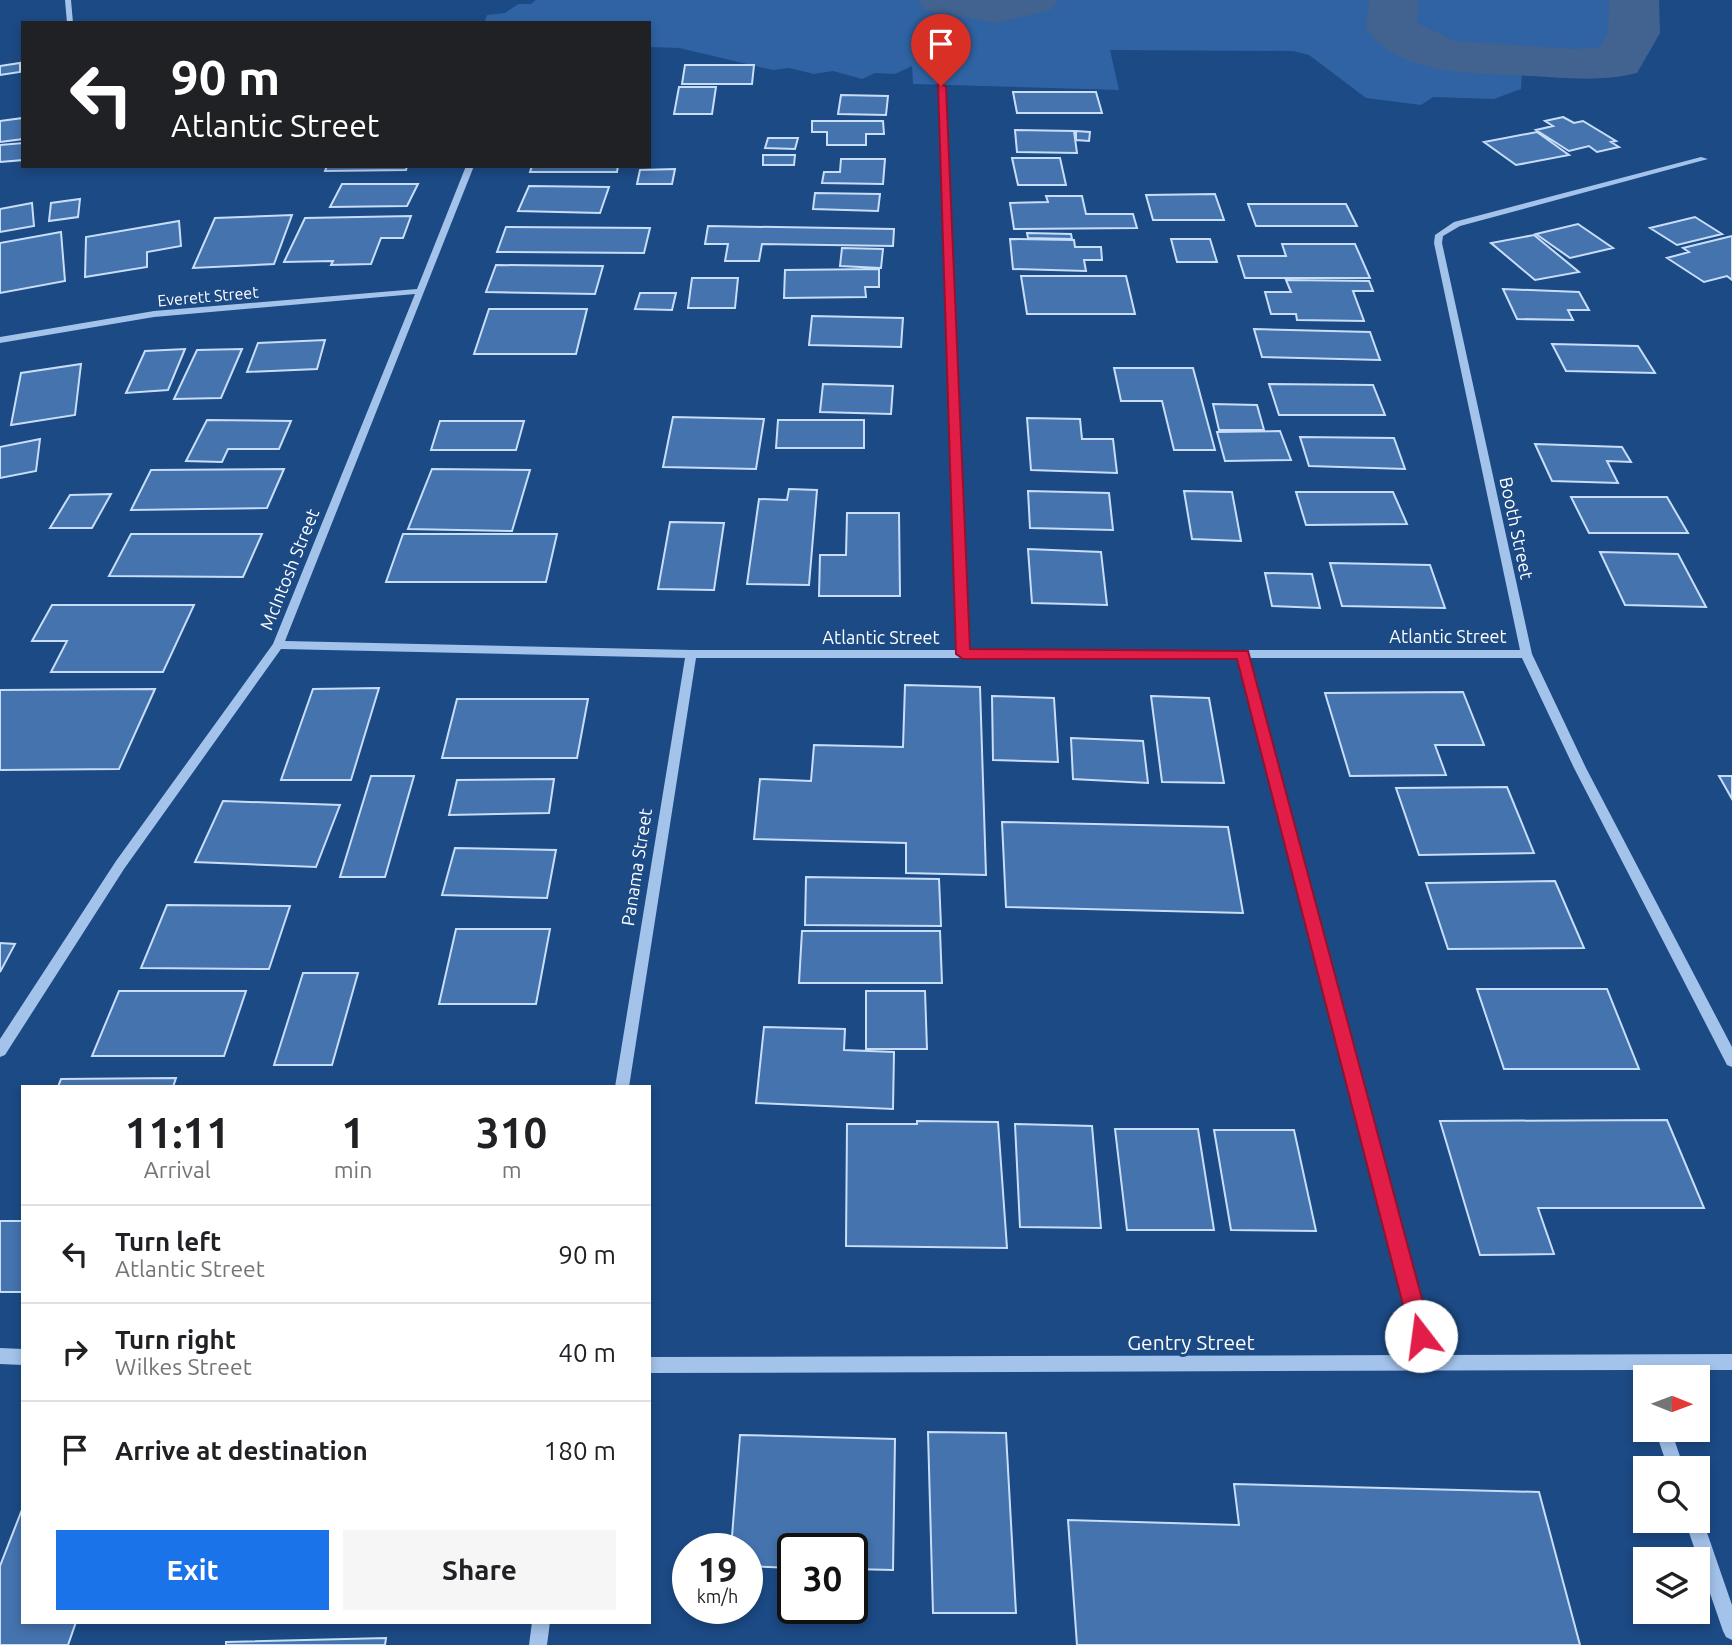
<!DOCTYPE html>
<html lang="en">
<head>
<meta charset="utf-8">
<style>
  :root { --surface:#fff; --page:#f6f6f6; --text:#202124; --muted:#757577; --line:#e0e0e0; --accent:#1a73e8 }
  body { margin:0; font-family:Ubuntu,sans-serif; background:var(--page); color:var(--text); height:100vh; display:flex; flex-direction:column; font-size:26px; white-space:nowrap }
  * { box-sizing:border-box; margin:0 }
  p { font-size:23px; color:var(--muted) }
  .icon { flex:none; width:38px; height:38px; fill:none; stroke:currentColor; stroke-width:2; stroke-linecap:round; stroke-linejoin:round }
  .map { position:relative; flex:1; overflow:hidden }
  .sheet { position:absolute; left:21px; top:1085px; width:630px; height:539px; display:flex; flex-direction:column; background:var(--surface); border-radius:0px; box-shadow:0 4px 10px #0003 }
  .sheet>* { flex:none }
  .banner { position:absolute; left:21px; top:21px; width:630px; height:147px; border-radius:0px; box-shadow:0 4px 10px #0003; background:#202124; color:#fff; overflow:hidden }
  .needle { width:46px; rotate:91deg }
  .buttons { position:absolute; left:1633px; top:1365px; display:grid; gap:14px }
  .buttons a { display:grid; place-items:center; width:77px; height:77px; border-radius:0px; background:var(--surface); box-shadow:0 4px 10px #0003; font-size:35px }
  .speed { position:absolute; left:672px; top:1533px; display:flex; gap:14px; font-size:35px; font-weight:700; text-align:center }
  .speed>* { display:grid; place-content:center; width:91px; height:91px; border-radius:50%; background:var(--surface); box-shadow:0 4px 10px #0003; line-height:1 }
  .speed small { font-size:18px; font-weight:400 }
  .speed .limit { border:4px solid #111; border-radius:10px; background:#fff; color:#111 }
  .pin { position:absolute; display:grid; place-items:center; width:60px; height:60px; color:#fff; margin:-72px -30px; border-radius:50% 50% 50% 0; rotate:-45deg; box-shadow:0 0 7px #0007 }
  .pin .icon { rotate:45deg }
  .me { position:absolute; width:77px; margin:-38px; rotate:345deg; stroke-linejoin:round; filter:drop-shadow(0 0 5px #0008) }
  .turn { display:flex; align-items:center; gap:24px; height:147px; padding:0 35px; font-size:32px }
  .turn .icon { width:91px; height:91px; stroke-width:2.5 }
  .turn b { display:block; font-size:49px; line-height:60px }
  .eta { display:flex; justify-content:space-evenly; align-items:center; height:119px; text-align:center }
  .eta b { font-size:42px; font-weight:700; line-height:49px }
  .action { display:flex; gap:14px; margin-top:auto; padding:14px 35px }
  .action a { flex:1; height:80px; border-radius:0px; background:var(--accent); color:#fff; font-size:28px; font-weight:700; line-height:80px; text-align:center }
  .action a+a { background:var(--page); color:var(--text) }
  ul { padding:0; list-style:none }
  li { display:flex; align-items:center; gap:21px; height:98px; padding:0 35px; border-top:2px solid var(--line) }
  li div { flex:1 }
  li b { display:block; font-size:26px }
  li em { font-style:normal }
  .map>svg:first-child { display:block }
</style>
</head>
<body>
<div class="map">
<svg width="1732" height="1645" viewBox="0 0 1732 1645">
  <rect width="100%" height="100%" fill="#1c4a85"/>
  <!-- green -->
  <path fill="#2f63a3" d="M536,0H1625L1609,53L1523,50L1521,89L1494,99L1433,97L1421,105L1366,98L1309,55L1293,51L1110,50L1119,90L913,84L912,66L895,74L875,73L862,79L833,71L814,74L789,68L773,70L679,48L649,47V23H484L487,15L505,13L518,4H531Z"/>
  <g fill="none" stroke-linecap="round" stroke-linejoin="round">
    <!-- river -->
    <path fill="#42638f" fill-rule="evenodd" d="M917,0H1059L1051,10L995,23L925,10Z
      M1369,0H1419L1417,23L1455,41L1575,49L1600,47L1608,33L1609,0H1659L1660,33L1637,73C1600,82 1567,78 1530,76C1477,73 1399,77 1366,28Z"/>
  </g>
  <!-- building -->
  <path fill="#4473ae" stroke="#c8def8" stroke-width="2" d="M20,63V72L0,75V66Z
    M685,65H754L752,84H682Z
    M679,87H716L712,114H674Z
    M1013,92H1096L1102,113H1017Z
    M841,95L888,96L886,115L838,114Z
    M1563,117L1574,123L1583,121L1616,141L1611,142L1619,147L1597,152L1589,146L1569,151L1536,130L1553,126L1545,121Z
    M23,118V139L0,142V121Z
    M812,121H883L884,134H866V145H827V132H812Z
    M1015,130L1074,131L1077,153L1017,152Z
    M1076,131L1090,132L1089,141L1076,140Z
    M1537,132L1569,155L1516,165L1484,142Z
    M768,138H798L795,149L765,148Z
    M23,143V160L0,162V145Z
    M763,155H795L794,165H763Z
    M1012,158H1060L1066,185H1018Z
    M841,159H885L883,184L822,183L824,172H840Z
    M327,166H407L406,170L325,171Z
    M532,166H618L617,172H530Z
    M675,169L672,184H637L640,170Z
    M342,184H418L407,206L330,207Z
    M529,186L609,187L600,213L518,211Z
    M815,193L880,194L878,211L813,209Z
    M1215,194L1224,220H1153L1146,195Z
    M1046,196H1082L1086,214H1133L1137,228L1014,229L1010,203L1048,202Z
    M80,199L78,217L49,221L51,203Z
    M32,203L34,226L0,232V209Z
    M1248,204H1346L1357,226H1256Z
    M292,215L274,264L193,268L215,218Z
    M411,216L403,238H381L371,264L331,265L333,261L284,262L305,218Z
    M1695,217L1722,234L1677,245L1650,228Z
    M179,221L181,246L147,252V267L85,277L86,237Z
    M1578,224L1613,248L1570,258L1536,234Z
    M708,226L894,229L893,246L762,244L759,261H725L728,244H705Z
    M506,227L650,228L644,253L497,252Z
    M61,232L65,281L0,293V243Z
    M1027,233L1071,234L1072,239L1028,238Z
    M1534,235L1579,272L1535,280L1491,243Z
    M1732,236V280L1727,276L1704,282L1667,258L1689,252L1683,248Z
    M1010,239L1074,240L1075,247H1101L1102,260H1084L1086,271L1013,269Z
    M1171,239H1210L1217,262H1177Z
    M1282,244H1355L1370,278H1245L1238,256H1286Z
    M842,248L883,249L881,268L840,266Z
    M496,265L603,266L595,294L486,292Z
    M879,269V287H865L866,297L784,298L785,270Z
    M1021,276H1126L1135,314H1027Z
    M692,278H738L735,308H688Z
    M1286,280L1369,281L1373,291H1353L1364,321L1297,320L1296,314H1271L1265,292H1291Z
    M1503,289L1579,292L1589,310H1568L1573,320L1517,319Z
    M640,293H676L672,310L635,309Z
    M489,309H587L576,354H474Z
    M812,316L903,318L901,347L809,345Z
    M1254,329L1370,332L1380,360L1262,357Z
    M325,340L317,369L247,372L258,343Z
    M1552,344L1638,346L1655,373L1566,371Z
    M185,349L168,390L126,393L145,351Z
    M242,349L221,398L174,399L197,350Z
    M81,364L75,415L11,425L21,373Z
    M1114,368H1193L1215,450H1174L1162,401H1121Z
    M823,384L893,386L891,414L820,412Z
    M1269,384L1373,385L1385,415H1279Z
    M1213,404L1257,405L1264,430H1219Z
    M673,417L764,419L756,469L663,467Z
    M1027,418L1080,419L1082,439H1113L1117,473L1031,470Z
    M207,420L291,421L279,449H228L222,462L186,461Z
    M778,420H864V448H776Z
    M440,421H524L516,450H431Z
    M1280,431L1291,460L1225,461L1217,432Z
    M1300,437L1394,438L1405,469L1309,466Z
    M40,439L36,471L0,478V447Z
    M1535,444L1622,447L1631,462L1607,461L1618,483L1552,481Z
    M284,469L267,508L131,510L151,470Z
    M432,469L530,470L512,531L408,529Z
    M789,489L817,490L809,585L747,584L759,499L787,500Z
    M1028,491L1109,493L1113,530L1030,528Z
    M1184,491L1232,492L1241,541L1192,539Z
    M1296,492H1393L1407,524L1306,525Z
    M111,494L92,528H50L70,495Z
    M1571,497H1667L1688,533H1589Z
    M847,513H899L900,596H819L820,555H846Z
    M670,522L724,523L714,590L658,589Z
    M131,534H262L243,577L109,576Z
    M403,534H557L546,582H386Z
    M1028,549L1101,552L1107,605L1032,603Z
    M1600,552L1678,554L1706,607L1625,605Z
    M1330,563L1430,565L1445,608L1342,606Z
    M1265,573L1312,574L1320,608L1272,606Z
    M52,605H194L163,672H51L67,641H32Z
    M905,685L980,687L986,875L906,873V843L754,839L760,779L811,781L814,745L903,747Z
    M379,688L351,780H281L313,689Z
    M155,689L119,769L0,770V690Z
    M1463,692L1484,745H1435L1446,775L1350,776L1325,693Z
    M992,696L1054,698L1058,762L993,760Z
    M1151,696L1209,698L1224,783L1162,782Z
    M457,699H588L577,758H442Z
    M1071,738L1143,741L1148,783L1073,779Z
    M371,776H414L385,877H340Z
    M1719,776H1732V799Z
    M554,779L549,813L449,815L457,780Z
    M1507,787L1534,853L1419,855L1396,788Z
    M223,801L340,805L316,867L195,862Z
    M1002,822L1228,827L1243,913L1006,907Z
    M455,848L556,850L547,898L442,895Z
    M806,877L939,879L941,926L805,925Z
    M1555,881L1584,948L1448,949L1426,883Z
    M167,905L290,906L269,969L141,968Z
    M456,929H550L536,1004H439Z
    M802,931H940L942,983H799Z
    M0,943L15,944L0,972Z
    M303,973H358L332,1065H274Z
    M1477,989H1607L1639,1069H1504Z
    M119,991H246L224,1056H92Z
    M866,991H925L927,1049H866Z
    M764,1027L845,1029L844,1050L894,1052L893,1109L756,1103Z
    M176,1078L173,1087H58L61,1079Z
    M1667,1120L1704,1208H1538L1554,1254L1480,1255L1440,1121Z
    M917,1121L998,1122L1007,1248L846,1246L847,1124H917Z
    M1015,1124L1092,1126L1101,1228L1020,1227Z
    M1115,1129H1198L1214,1230H1127Z
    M1214,1130H1294L1316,1231L1231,1230Z
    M0,1221H23V1292H0Z
    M928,1432L1006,1433L1016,1613H933Z
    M740,1435L895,1439L893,1570L852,1569V1549H793V1568L747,1566V1549H731Z
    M1234,1484L1539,1492L1580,1645H1077L1068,1520L1239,1525Z
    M23,1507V1622H76L68,1645H0V1566Z
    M386,1638L385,1645H226V1642Z"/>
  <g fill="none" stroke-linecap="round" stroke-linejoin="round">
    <!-- minor -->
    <path fill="#a4c3eb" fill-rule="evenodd" d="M65,0H71L73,23H67Z
      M941,84L944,86L968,650H1520L1434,243L1435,235L1454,222L1701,157L1708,159L1460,226L1443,236L1442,243L1532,654L1586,768L1732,1047V1067L1727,1065L1574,768L1522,658H1250L1434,1355L1732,1354V1370H1651L1653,1377H1645V1385L1639,1383L1635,1370L649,1373V1357L1418,1355L1238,658H696L629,1087H615L685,658L281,649L124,869L5,1055L0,1057V1039L116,861L273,644L415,294L154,317L0,343V337L154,311L417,289L466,166H474L285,641L691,650H957L938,86Z
      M0,1348L23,1349V1365L0,1364Z
      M1655,1430H1671L1684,1468H1668Z
      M1698,1514L1703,1521L1732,1605V1640L1726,1637L1723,1631L1685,1521H1698Z
      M532,1622H550L547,1645H529Z"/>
  </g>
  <!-- route -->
  <path fill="#e11d48" stroke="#92132f" stroke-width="2" d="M938,84L946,86L970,649L1248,651L1432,1336L1429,1344L1421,1347L1414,1344L1411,1336L1237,659H963L956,654Z"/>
  <g text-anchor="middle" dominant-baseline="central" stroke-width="6" stroke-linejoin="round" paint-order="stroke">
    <!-- far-street labels -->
    <g font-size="16" fill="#fff" stroke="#1c4a85">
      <text transform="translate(208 296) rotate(-5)">Everett Street</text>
    </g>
    <!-- street labels -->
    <g font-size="18" fill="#fff" stroke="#1c4a85">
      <text transform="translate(1517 528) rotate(78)">Booth Street</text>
      <text transform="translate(289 569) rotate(-68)">McIntosh Street</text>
      <text x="1448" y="636">Atlantic Street</text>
      <text x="881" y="637">Atlantic Street</text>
      <text transform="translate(636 867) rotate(-81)">Panama Street</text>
    </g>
    <!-- near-street labels -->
    <g font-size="21" fill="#fff" stroke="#1c4a85">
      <text x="1191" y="1342">Gentry Street</text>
    </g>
  </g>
</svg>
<div class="buttons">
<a><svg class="needle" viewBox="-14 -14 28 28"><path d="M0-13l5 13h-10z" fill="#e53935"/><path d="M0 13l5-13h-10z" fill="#757577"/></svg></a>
<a><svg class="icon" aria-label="search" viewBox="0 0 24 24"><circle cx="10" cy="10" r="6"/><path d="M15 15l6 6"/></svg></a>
<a><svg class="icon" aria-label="layers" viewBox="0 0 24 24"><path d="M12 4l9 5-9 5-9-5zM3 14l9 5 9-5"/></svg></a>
</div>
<div class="speed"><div>19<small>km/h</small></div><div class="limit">30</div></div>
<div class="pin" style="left:941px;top:86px;background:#d93025"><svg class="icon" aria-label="arrive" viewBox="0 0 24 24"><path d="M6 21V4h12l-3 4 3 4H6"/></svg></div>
<svg class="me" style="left:1421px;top:1336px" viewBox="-20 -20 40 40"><circle r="19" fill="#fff"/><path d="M0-13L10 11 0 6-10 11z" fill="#e11d48"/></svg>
<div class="banner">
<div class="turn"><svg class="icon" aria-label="left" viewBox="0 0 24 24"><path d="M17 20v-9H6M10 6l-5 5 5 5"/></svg><div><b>90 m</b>Atlantic Street</div></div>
</div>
<section class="sheet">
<div class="eta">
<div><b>11:11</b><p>Arrival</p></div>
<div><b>1</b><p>min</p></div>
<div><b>310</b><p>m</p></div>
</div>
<ul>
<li><svg class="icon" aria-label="left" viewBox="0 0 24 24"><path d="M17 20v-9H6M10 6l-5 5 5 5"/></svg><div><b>Turn left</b><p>Atlantic Street</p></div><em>90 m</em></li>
<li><svg class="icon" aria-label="right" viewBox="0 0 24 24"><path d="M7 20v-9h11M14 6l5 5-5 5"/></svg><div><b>Turn right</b><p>Wilkes Street</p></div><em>40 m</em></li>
<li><svg class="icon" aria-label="arrive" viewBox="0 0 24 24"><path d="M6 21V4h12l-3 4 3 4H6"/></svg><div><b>Arrive at destination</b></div><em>180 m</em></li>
</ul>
<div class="action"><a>Exit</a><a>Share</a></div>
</section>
</div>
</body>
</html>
